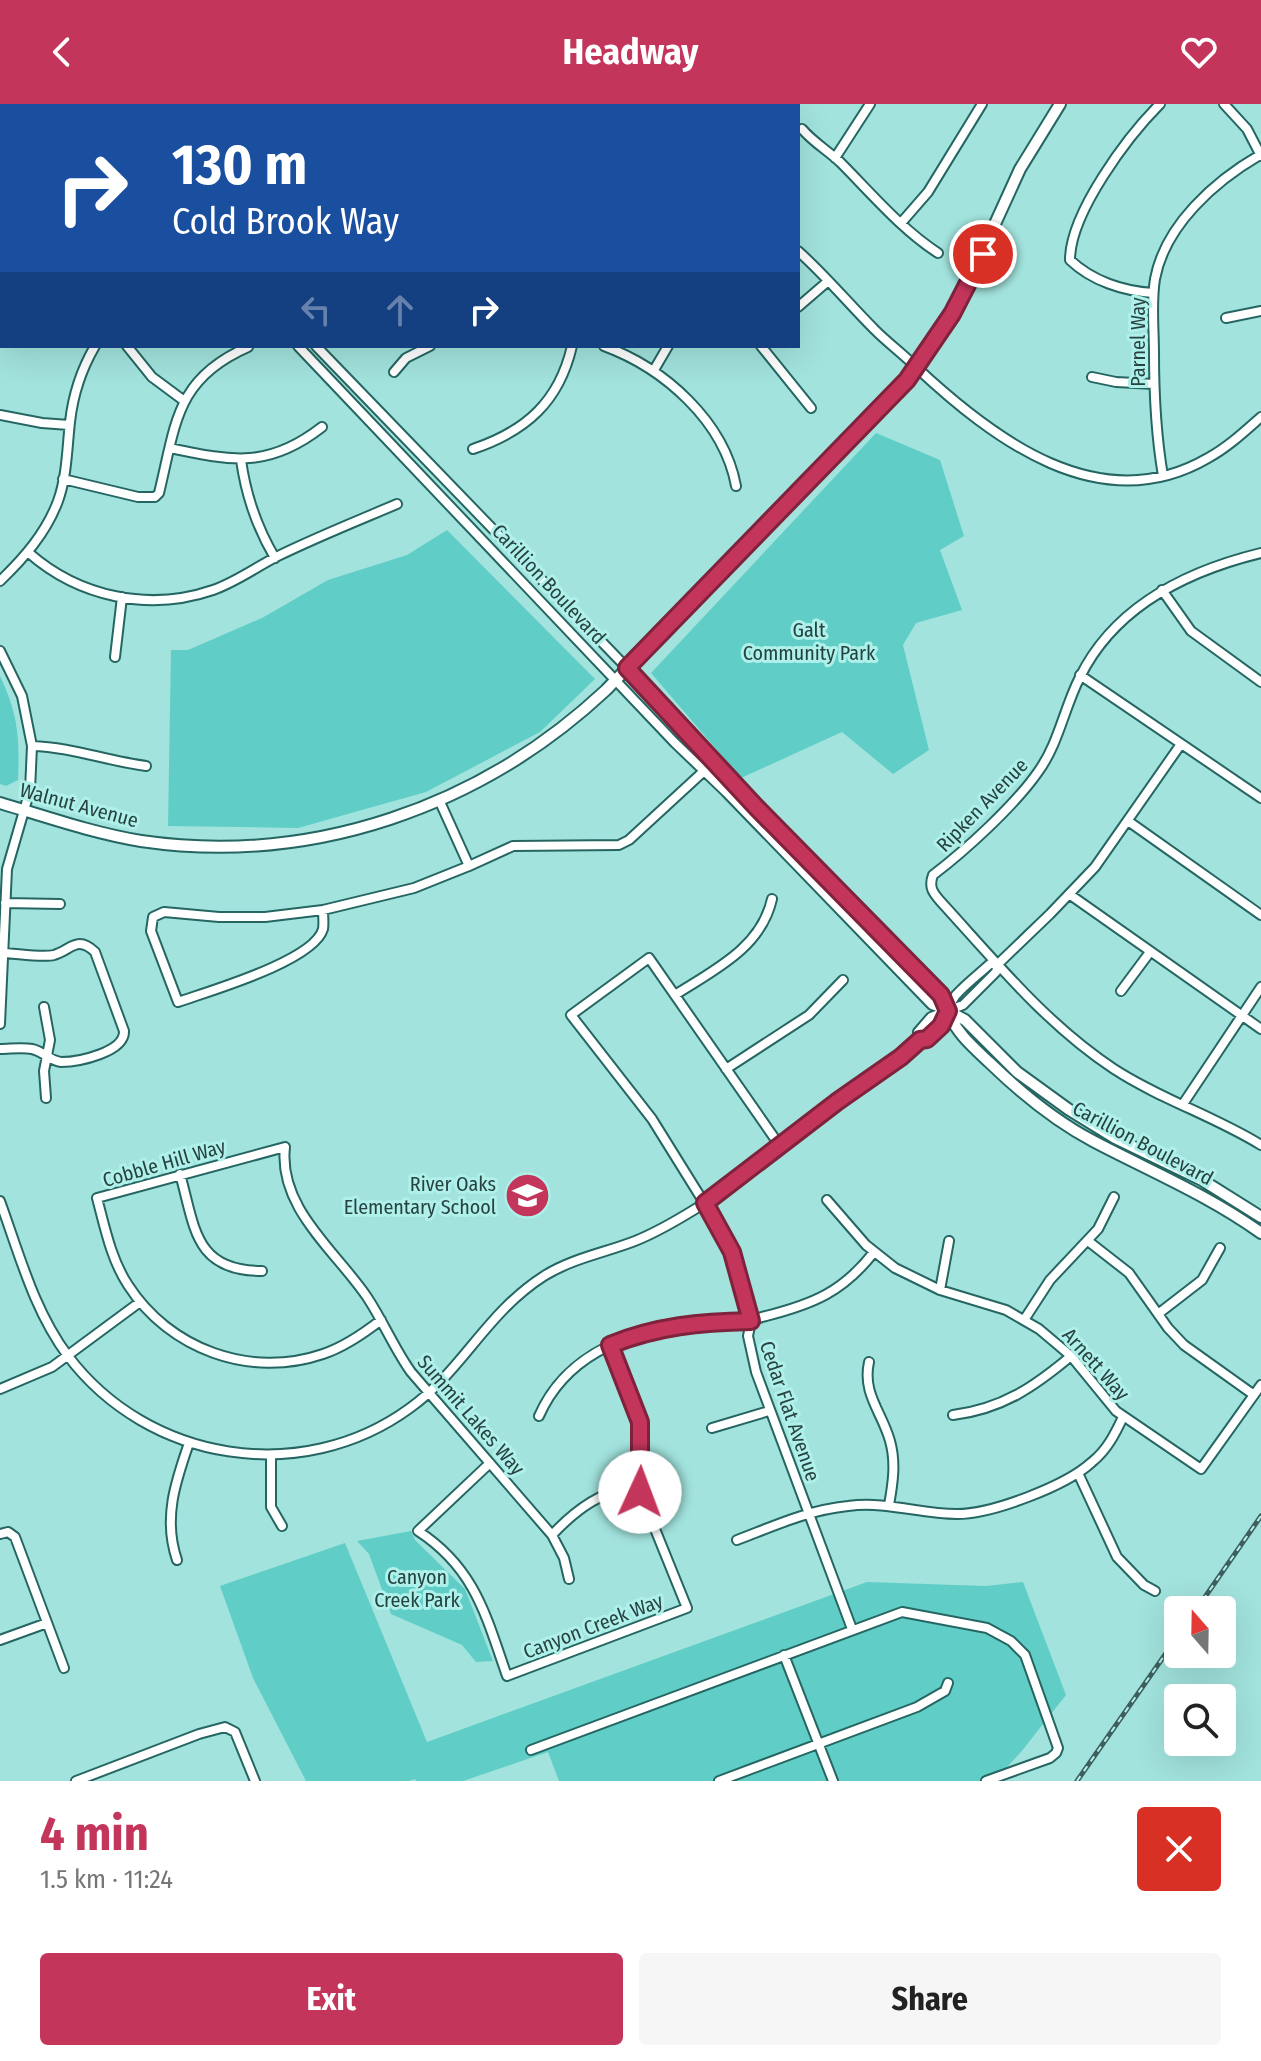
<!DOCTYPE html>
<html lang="en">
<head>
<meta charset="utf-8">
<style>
  :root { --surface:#fff; --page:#f6f6f6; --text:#222; --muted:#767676; --accent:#c4355c }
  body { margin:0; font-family:"Fira Sans Condensed",sans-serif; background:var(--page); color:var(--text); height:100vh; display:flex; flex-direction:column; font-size:30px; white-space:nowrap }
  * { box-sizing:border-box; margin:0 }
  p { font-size:26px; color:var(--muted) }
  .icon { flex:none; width:44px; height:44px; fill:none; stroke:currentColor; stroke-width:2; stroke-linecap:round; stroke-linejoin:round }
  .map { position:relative; height:1677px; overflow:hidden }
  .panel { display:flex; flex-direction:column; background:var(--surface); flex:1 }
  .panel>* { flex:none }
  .top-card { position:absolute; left:0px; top:0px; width:800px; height:244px; box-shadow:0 8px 32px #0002; background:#1a4fa0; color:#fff; overflow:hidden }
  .needle { width:52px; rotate:340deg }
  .controls { position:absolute; left:1164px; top:1492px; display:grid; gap:16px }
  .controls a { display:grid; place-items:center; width:72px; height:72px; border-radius:8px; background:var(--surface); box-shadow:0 8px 32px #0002; font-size:40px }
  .pin { position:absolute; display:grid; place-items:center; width:68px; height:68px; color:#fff; margin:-34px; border:4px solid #fff; border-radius:50%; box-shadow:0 2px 8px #0007 }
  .me { position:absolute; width:88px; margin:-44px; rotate:2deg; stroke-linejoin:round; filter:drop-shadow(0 0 6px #0008) }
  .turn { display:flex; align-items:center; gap:28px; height:168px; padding:0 40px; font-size:36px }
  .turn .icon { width:104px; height:104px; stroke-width:2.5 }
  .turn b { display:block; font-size:56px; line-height:68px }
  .lanes { display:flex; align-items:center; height:76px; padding:0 40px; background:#0003; justify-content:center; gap:40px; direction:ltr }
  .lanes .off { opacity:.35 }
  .round { display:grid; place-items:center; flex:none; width:84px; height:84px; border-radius:8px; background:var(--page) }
  .head { display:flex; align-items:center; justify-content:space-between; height:136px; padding:0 40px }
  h1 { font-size:48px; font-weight:700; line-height:60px; color:var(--accent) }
  .cta { display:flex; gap:16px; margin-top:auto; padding:16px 40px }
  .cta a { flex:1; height:92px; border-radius:8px; background:var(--accent); color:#fff; font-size:32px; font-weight:700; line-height:92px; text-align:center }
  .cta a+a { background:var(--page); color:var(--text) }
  header { display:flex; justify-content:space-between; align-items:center; height:104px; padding:0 40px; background:var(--accent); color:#fff; font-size:36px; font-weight:700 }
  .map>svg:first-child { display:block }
</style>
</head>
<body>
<header><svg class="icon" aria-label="back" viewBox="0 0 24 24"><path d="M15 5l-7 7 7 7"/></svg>Headway<svg class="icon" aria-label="heart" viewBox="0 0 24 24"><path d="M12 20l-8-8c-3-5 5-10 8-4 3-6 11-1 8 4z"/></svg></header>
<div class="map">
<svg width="1261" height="1677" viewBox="0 0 1261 1677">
  <rect width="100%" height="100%" fill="#a2e3dd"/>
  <!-- green -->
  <path fill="#60cec7" d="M876,329L940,356L964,432L940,446L962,506L916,519L903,541L929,646L893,670L842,628L741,674L651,569Z
    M447,426L595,575L540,628L426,688L298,724L168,722L171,546H188L262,514L328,476L407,451Z
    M0,572C18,610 20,634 18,676L6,682L0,680Z
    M411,1427L415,1436L465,1485L493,1557L476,1558L462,1541L391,1510L369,1450L357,1437Z
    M345,1439L427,1638L867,1478L986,1482L1023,1478L1066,1591L1021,1648L994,1677H559L548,1648L463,1677H416L415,1675L409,1677H306L253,1574L220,1482Z"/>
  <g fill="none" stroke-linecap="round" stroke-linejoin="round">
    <defs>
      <path id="minor" d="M50,0L52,2
        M124,0L125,2
        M141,0L143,2
        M357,0V2
        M472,0V2
        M730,0V2
        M1224,0L1247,25L1261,52
        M802,25C813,38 827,46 840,58C871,89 901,125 938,149
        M0,54L2,53
        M835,54L870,0
        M901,119L928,88L982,0
        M2,131V132
        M798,147C825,171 849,200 875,226C888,239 903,250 916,263C993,335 1100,417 1208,354C1228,343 1244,328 1261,313
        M1153,189C1123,187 1092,177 1070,156C1070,109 1128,32 1160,0
        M798,203L827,178
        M1226,214L1261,207
        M0,217L2,216
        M127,242L152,273L183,296
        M298,242L675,639L726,688L932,901L948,907
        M316,242L627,564L756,703L941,891L948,907
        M604,242C664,264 724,317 736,382
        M761,242L811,304
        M654,266L668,242
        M394,268L406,254L430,242
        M1092,273L1116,278L1154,280
        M0,311L42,319L69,321
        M170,344C232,357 268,365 322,323
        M473,345C526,327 559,298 572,242
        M241,356C246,392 256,422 275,454
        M1163,372C1156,331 1154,291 1154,249C1154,225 1151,199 1155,175C1165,121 1215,77 1260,51
        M63,375L138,393H155L159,389C176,320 175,275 248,243
        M29,449C79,493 149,508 213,486C236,478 256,463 278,452C317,433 357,417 397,400
        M1261,449C1187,467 1115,502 1080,573C1064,604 1059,639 1038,668C1015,701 966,746 933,771C928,784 934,790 942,799C996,858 1046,920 1114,965C1160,995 1214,1012 1261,1041
        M0,477C24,454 46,429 58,397C67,372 67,345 70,318C73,291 81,266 95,242
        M1162,486L1191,527L1261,578
        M0,547L22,592L32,642L30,686L7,765L0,920
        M115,553L122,493
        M1080,571L1261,694
        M32,642C71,643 107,657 146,662
        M1128,717L1261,811
        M469,762L513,742L619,741L629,736L704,667
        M1069,790L1261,925
        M5,799L60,800
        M323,806C323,812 324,819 323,825C314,857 209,887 178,898L151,827L153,813L164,808L219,813H265L323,806L414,784L469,762L440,698
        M1121,887L1150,848
        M675,891C714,866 761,844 772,795
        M44,903L50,936L44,967L46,994
        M920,936L918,928L931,913L963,901L996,868L998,860L1050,810L1095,763L1181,640
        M0,945C10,945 22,943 32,945C43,947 50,957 61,958C79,958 125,948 124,927L95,848C77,831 71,846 54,851C42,854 14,849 1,849
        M726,965L809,911L843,876
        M1183,1000L1261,883
        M780,1042L649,854L571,911L652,1015L726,1134L737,1162L751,1217L748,1232L756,1268L852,1525
        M180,1070C195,1123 194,1167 262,1167
        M827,1096L866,1141L895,1164L940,1186L1006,1206L1039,1225L1071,1252L1116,1307L1201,1365L1261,1281
        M0,1097C19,1149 34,1207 68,1252C148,1358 302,1383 410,1304C463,1266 486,1209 544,1172C573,1154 604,1149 635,1137C655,1129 674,1118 692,1107C744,1076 789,1032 838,997C864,977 891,959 917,939C923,933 931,932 938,925C946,916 948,901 956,891C966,880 979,870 990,860H998
        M1088,1137L1129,1169L1168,1224L1184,1241L1254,1291
        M940,1186L949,1137
        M1158,1210L1202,1176L1220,1144
        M381,1216C363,1230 344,1243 323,1250C250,1275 169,1245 128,1181C111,1155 105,1124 97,1094L285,1043C278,1104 336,1147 367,1193C383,1217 394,1244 411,1268L552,1431L564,1454L569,1475
        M1024,1216L1050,1176L1098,1125L1114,1093
        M869,1258C862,1290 882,1308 890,1337C896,1358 893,1379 889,1401
        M0,1285L52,1263L140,1198
        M953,1311C1002,1305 1034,1283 1071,1252
        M539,1312C567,1248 634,1225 700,1219C716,1217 732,1219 749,1217C755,1216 760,1213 766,1212C813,1200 843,1188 874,1148
        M712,1324L769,1307
        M271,1352V1403L282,1422
        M490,1359L418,1427C475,1464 486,1512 507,1572L687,1504L640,1388V1318L610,1241
        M1078,1369L1117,1453L1144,1481L1155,1487
        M0,1430L8,1428L15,1433L64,1564
        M552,1431C578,1403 602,1388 639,1379
        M737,1436C774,1422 808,1406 848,1402C888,1397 919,1410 957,1410C992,1410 1066,1382 1092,1358C1107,1346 1115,1330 1123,1313
        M177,1456C163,1415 175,1379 189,1339
        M0,1536L47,1519
        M784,1551L833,1677
        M531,1646L902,1508L987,1524L1011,1537L1025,1551L1058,1644L1056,1649L1050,1654L986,1677
        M76,1677L199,1630L225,1623L235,1628L255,1677
        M719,1677L917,1603L945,1587L948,1579"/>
      <path id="tertiary" d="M0,699C47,713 93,729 141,737C312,762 481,703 606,586L907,276L963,190L1020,65L1060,0
        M948,907C956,929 973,943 990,959C1021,989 1055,1017 1093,1037C1150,1067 1208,1091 1261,1129
        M948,907L965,916L1017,968L1068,1005L1115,1034L1202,1076L1261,1113"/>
    </defs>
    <!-- minor casing -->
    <use href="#minor" stroke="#256662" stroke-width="12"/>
    <!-- tertiary casing -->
    <use href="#tertiary" stroke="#256662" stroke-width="14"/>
    <!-- minor -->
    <use href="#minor" stroke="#fff" stroke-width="8"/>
    <!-- tertiary -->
    <use href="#tertiary" stroke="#fff" stroke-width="10"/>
    <defs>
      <path id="rail" d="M1196,1506L1261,1412
        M1077,1677L1178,1532"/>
    </defs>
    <!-- rail casing -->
    <use href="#rail" stroke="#3e5f5d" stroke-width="5"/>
    <!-- rail -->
    <use href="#rail" stroke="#aff0ea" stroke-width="2" stroke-dasharray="6" stroke-linecap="butt"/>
  </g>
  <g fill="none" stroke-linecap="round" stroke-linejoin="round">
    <defs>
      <path id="route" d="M640,1388V1318L610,1241C657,1222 701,1218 751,1217L732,1148L705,1099L838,997L901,953L920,936L927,935L941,922L948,907L941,891L756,703L627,564L907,276L952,210L983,150"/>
    </defs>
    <!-- route casing -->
    <use href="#route" stroke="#7f223c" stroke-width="20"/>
    <!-- route -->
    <use href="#route" stroke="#c4355c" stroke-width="14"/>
  </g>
  <!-- icons -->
  <defs>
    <symbol id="school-disc" viewBox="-11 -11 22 22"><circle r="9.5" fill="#c4355c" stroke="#aff0ea"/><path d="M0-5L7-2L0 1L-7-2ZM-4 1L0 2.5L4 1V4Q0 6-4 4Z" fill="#fff"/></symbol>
  </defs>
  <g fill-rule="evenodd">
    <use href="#school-disc" x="502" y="1066" width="51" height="51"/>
  </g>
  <g text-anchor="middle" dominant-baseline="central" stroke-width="6" stroke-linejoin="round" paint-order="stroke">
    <!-- street labels -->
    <g font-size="20" fill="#284240" stroke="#aff0ea">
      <text transform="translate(1138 238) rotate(-90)">Parnel Way</text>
      <text transform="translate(549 480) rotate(47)">Carillion Boulevard</text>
      <text transform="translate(79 701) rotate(15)">Walnut Avenue</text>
      <text transform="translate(982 701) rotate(-46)">Ripken Avenue</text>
      <text transform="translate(1143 1039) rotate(28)">Carillion Boulevard</text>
      <text transform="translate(164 1059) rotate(-16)">Cobble Hill Way</text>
      <text transform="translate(1096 1260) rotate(48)">Arnett Way</text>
      <text transform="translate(790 1307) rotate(71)">Cedar Flat Avenue</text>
      <text transform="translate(471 1311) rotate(49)">Summit Lakes Way</text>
      <text transform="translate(593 1522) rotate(-21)">Canyon Creek Way</text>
    </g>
    <!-- park labels -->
    <g font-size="20" fill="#234340" stroke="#aff0ea">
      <text x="809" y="526">Galt<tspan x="809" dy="23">Community Park</tspan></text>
      <text x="417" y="1473">Canyon<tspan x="417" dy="23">Creek Park</tspan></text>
    </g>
    <!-- poi labels -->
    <g font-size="20" fill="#284240" stroke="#aff0ea" text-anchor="end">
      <text x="496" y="1080">River Oaks<tspan x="496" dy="23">Elementary School</tspan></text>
    </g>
  </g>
</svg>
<div class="controls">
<a><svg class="needle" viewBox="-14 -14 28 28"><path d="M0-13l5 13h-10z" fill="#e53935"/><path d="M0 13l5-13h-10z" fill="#767676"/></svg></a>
<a><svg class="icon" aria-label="search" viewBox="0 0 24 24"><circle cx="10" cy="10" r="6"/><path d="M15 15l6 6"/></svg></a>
</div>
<div class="pin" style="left:983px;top:150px;background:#d93025"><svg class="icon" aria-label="arrive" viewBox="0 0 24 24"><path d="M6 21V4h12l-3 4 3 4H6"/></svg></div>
<svg class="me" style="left:640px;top:1388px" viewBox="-20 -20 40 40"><circle r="19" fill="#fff"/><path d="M0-13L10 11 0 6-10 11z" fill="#c4355c"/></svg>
<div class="top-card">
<div class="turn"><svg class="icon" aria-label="right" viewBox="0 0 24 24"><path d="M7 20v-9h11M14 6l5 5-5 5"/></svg><div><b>130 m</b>Cold Brook Way</div></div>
<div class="lanes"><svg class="icon off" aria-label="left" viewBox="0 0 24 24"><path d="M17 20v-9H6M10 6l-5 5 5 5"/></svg><svg class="icon off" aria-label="ahead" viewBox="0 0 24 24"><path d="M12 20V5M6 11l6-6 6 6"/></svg><svg class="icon" aria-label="right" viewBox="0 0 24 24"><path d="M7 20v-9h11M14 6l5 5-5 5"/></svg></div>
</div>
</div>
<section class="panel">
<div class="head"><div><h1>4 min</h1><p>1.5 km · 11:24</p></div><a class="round" style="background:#d93025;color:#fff"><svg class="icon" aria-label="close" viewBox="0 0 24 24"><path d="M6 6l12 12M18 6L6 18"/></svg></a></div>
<div class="cta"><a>Exit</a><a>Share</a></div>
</section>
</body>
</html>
